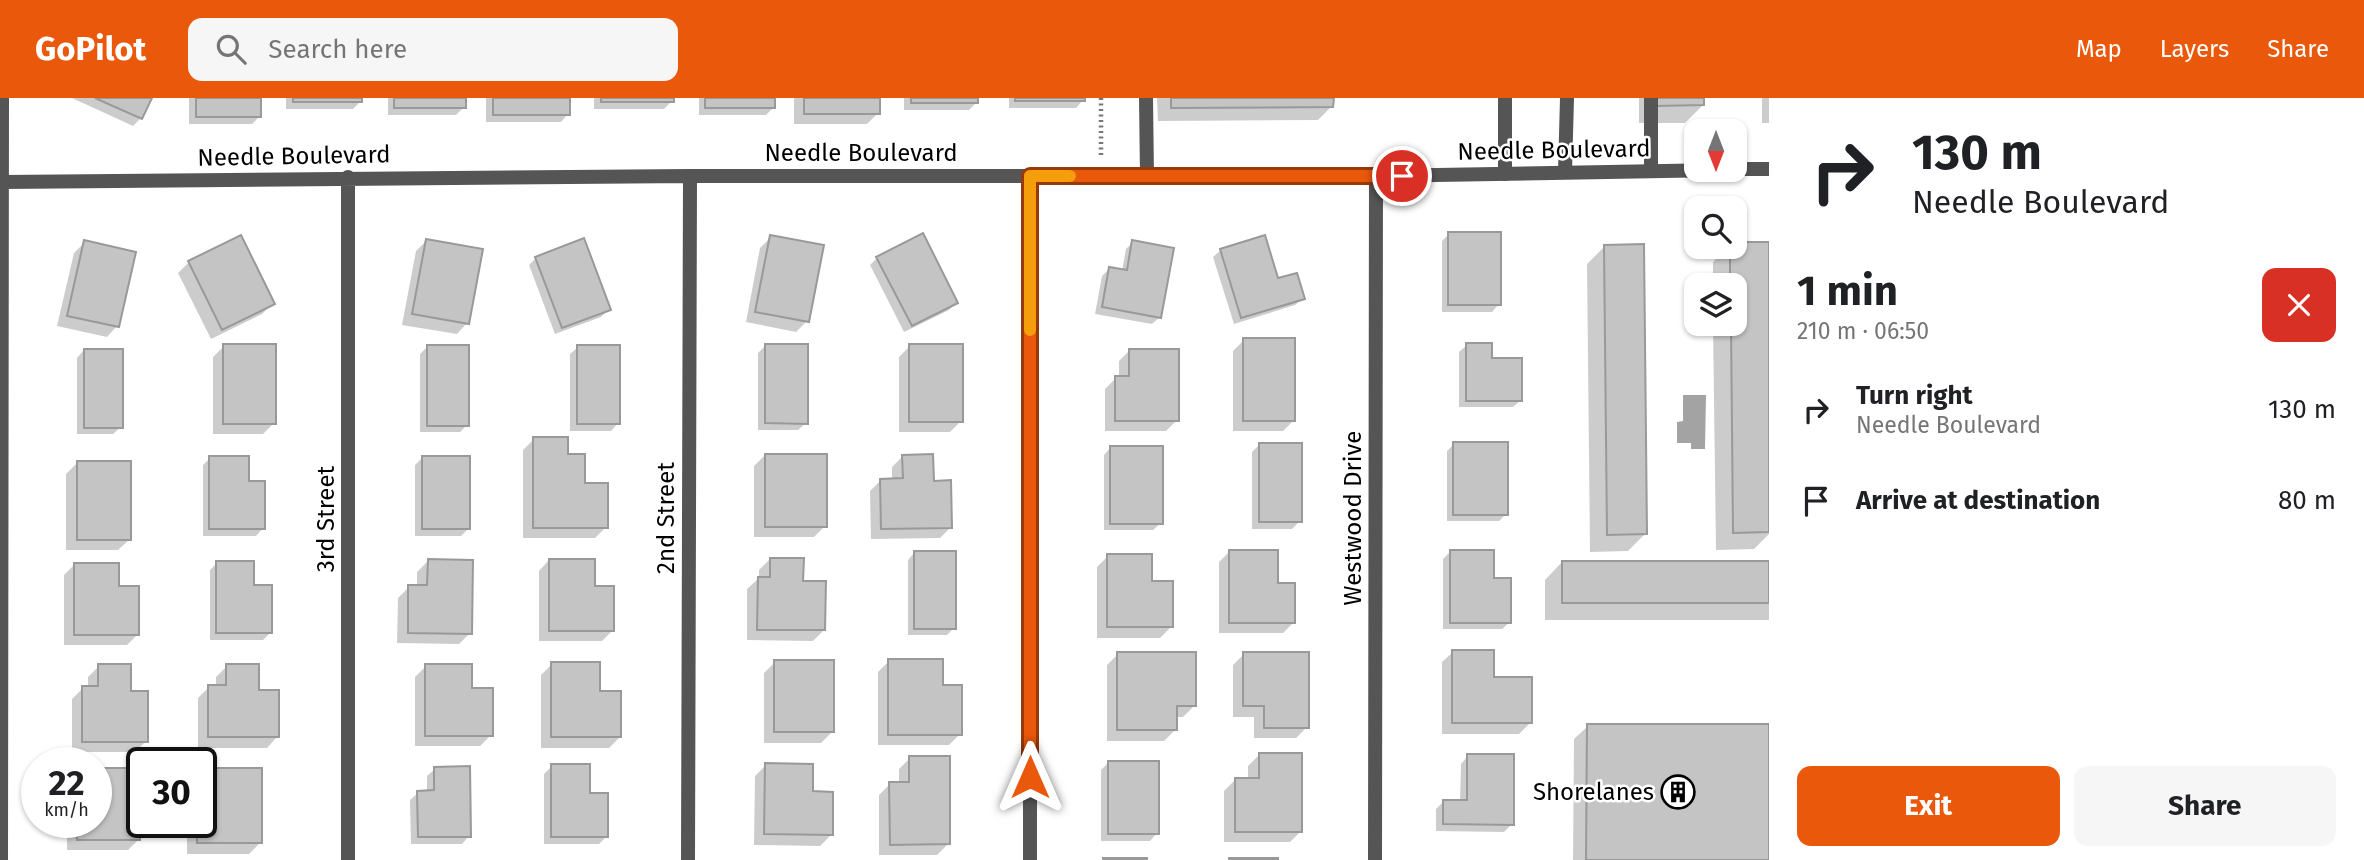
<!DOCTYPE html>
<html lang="en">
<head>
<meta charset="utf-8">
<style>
  :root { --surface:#fff; --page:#f6f6f6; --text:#202124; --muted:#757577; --accent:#ea580c }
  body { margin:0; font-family:"Fira Sans",sans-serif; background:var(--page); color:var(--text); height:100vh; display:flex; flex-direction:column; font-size:26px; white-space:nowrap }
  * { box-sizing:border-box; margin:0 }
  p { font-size:23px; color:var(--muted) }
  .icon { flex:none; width:38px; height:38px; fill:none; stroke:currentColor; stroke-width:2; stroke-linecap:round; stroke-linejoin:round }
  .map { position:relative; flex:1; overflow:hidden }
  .details { display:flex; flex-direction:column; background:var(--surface); width:595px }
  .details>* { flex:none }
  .guide { background:#fff; color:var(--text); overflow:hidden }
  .needle { width:46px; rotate:180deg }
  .buttons { position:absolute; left:1684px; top:21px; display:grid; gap:14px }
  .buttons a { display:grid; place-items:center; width:63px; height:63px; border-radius:14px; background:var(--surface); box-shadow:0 2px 5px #0004; font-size:35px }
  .speed { position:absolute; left:21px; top:649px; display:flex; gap:14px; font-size:35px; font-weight:700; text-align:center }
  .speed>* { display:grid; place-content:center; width:91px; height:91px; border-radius:50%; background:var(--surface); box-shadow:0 2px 5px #0004; line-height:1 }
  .speed small { font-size:18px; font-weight:400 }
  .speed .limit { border:4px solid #111; border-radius:10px; background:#fff; color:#111 }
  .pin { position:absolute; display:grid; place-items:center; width:60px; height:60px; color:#fff; margin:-30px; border:4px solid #fff; border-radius:50%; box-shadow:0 2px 7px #0007 }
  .me { position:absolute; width:77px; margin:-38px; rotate:0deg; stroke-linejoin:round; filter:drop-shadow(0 0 5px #0008) }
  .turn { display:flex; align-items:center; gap:24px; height:147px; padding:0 28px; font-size:32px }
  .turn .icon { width:91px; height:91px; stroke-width:2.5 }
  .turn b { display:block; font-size:49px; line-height:60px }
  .round { display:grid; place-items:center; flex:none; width:74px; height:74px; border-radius:14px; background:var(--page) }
  .overview { display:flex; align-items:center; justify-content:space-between; height:119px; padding:0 28px }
  h1 { font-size:42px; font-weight:700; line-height:52px }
  .cta { display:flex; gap:14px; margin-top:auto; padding:14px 28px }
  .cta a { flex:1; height:80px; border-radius:14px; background:var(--accent); color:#fff; font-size:28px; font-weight:700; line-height:80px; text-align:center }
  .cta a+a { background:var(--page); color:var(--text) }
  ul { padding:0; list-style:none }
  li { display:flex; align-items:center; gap:21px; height:91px; padding:0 28px }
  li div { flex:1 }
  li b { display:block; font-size:26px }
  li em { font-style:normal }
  header { display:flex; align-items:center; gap:42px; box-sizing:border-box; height:98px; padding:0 35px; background:var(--accent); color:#fff }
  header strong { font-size:33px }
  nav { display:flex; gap:38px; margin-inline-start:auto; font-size:24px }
  .search { width:490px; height:63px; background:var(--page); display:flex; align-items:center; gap:18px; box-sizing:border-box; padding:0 24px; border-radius:14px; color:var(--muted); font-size:26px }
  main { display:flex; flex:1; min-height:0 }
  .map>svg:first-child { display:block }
</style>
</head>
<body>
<header>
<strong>GoPilot</strong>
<div class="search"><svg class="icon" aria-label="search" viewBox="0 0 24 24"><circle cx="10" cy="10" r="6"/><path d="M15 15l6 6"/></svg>Search here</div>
<nav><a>Map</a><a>Layers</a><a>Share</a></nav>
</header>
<main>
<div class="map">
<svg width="1769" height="762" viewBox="0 0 1769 762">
  <rect width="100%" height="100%" fill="#fff"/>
  <!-- water -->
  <path fill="#a3a3a3" d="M1683,297H1706L1705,351H1691V345H1677V324L1683,323Z"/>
  <!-- shadow -->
  <path fill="#0003" d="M72,0H150L141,20L133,28Z
    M189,0H259V19L252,26H189Z
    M286,0H361V3L353,11H286Z
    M388,0H464V9L456,17H388Z
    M486,0H568V16L561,24H486Z
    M594,0H672V3L664,11H594Z
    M699,0H774V9L766,17H699Z
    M794,0H878V15L867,26H794Z
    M904,0H977V4L969,12H904Z
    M1009,0H1083V2L1076,10H1009Z
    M1157,0H1333L1332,8L1318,22L1158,23Z
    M1639,0H1702L1703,7L1685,25H1639Z
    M1762,0H1769V25H1762Z
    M1449,136L1499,206L1492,214H1442V143Z
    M771,139L807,223L796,234L746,224L760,150Z
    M427,142L467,225L457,236L402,227L416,153Z
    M85,144L117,228L107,239L57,228L74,155Z
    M1133,144L1160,219L1152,226L1095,216L1102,178L1110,170L1122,173L1126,151Z
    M1605,148L1645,436L1628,453L1590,454L1587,166Z
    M1728,149H1734L1769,226V436L1754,451L1716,452L1713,226H1734V187H1713V164Z
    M1221,152L1277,182L1303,200L1295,207L1234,226L1213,159Z
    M536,160L609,211L601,219L555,236L529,167Z
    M877,160L956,204L949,212L904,234L870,167Z
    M189,164L273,205L262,216L211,241L178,175Z
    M1244,242L1294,322L1283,333H1233V253Z
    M766,247L806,325L798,332H758V255Z
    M1467,247L1491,262L1521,302L1513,309H1459V254Z
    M224,248L274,325L263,336H213V259Z
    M910,248L961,323L950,334H899V259Z
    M427,249L467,327L460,334H420V256Z
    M578,249L618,325L611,333H570V256Z
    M84,252L121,329L113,336H77V260Z
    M1130,252L1177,322L1166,333H1105V291L1116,280H1119V263Z
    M534,341L584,387L606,429L595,440H523V352Z
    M1454,346L1506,416L1499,423H1447V353Z
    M1259,347L1300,423L1292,431H1252V354Z
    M1111,349L1161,425L1153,432H1104V357Z
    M765,357L825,428L814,439H754V368Z
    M903,358L932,384L951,429L940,440L871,441L870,393L881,382H892V369Z
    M210,360L247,385L263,430L256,438H203V367Z
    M422,360L469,430L461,438H415V367Z
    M77,365L129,442L118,452H66V376Z
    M1230,453L1276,486L1294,524L1283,535H1219V464Z
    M1451,453L1492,481L1510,524L1502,531H1443V461Z
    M915,454L954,530L947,537H908V462Z
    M1108,458L1150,485L1171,529L1160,540H1097V469Z
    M770,461L801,485L824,532L813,543L747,542V491L759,480V472Z
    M549,462L593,490L613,532L602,543H539V473Z
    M428,463L470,535L459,546L397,545L398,500L409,489H417V474Z
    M1562,464L1769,465V522H1545V482Z
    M217,465L253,488L270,535L263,542H210V472Z
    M75,466L117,490L138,536L127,547H64V477Z
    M1453,554L1492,581L1530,625L1519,636H1442V564Z
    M1118,556L1194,608L1183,619H1175V632L1164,643H1107V567Z
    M1244,556L1307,629L1296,640H1254V619H1233V567Z
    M889,563L960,636L949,647H878V574Z
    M775,564L832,634L821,645H764V575Z
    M552,566L598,595L620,639L609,650H541V577Z
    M99,568L129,595L146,643L135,654H72V601L83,590H88V579Z
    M227,568L258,594L277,639L267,650H198V600L209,589H216V579Z
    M426,568L470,592L491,637L480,648H415V579Z
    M1588,628H1769V762H1573L1574,641Z
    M1259,657L1301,733L1290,744H1224V693L1235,682H1248V668Z
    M1468,658L1512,726L1504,734L1436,733V711L1443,704H1460L1461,666Z
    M910,660L948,746L937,757H879V697L890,686H899V671Z
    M1108,665L1157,735L1150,743H1101V672Z
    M766,667L811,695L831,737L820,748L754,747L755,678Z
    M552,668L589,697L606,739L599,746H544V676Z
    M435,671L469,738L462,746H411L410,702L418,695L427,694V678Z
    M67,724H96L139,741L128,752H67Z
    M187,724H201L260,745L249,756H187Z"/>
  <!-- building -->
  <path fill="#c4c4c4" stroke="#999" stroke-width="2" d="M95,0H152L142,21Z
    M196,0H261V19H196Z
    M293,0H362V4H293Z
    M394,0H466V10H394Z
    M493,0H570V17H493Z
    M601,0H674V4H601Z
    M705,0H775V10H705Z
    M804,0H880V16H804Z
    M911,0H978V5H911Z
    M1015,0H1085V3H1015Z
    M1171,0H1334L1333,9L1171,10Z
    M1656,0H1704V7L1656,8Z
    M1448,134H1501V207H1448Z
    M923,135L958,205L912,228L876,159Z
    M241,137L275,206L222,232L188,163Z
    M770,137L824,147L809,224L755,214Z
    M1265,137L1278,180L1297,175L1305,201L1241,220L1220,151Z
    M584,140L611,212L562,230L535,159Z
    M426,141L483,151L469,226L412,216Z
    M84,142L136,154L119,229L67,218Z
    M1132,142L1174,150L1161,220L1102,209L1109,169L1127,172Z
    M1734,144H1769V434L1733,435L1731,226H1734V187H1730V149H1734Z
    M1644,146L1647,436L1607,437L1604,147Z
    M1243,240H1295V323H1243Z
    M1466,245H1492V260H1522V303H1466Z
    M223,246H276V326H223Z
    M765,246H808V326L765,325Z
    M909,246H963V324H909Z
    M427,247H469V328H427Z
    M577,247H620V326H577Z
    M84,251H123V330H84Z
    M1129,251H1179V323H1115V278H1129Z
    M533,339H568V356H585V385H608V430H533Z
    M1453,344H1508V417H1453Z
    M1259,345H1302V424H1259Z
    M1110,348H1163V426H1110Z
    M765,356H827V429H765Z
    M933,356L934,383L951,382L952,430L881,431L880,381L903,380L902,357Z
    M209,358H249V383H265V431H209Z
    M422,358H470V431H422Z
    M77,363H131V442H77Z
    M1229,452H1278V485H1295V525H1229Z
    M1450,452H1494V480H1511V525H1450Z
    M914,453H956V531H914Z
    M1107,456H1152V483H1173V529H1107Z
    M770,460H804L803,483H826L825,532H757L758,479H770Z
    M428,461L473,462L472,536L408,535V487H427Z
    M549,461H595V488H614V533H549Z
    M216,463H254V487H272V535H216Z
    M1562,463H1769V505H1562Z
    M74,465H119V488H139V537H74Z
    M1452,552H1494V579H1532V625H1452Z
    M1117,554H1196V608H1177V632H1117Z
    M1243,554H1309V630H1264V608H1243Z
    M888,561H943V587H962V637H888Z
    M774,562H834V634H774Z
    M551,564H600V593H621V639H551Z
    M98,566H131V593H148V644H82V588H98Z
    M226,566H259V592H279V639H208V587H226Z
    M425,566H472V590H493V638H425Z
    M1587,626H1769V762H1586Z
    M1259,655H1302V734H1235V680H1259Z
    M1467,656H1514V727L1443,726V702H1467Z
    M909,658H950V746L890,747L889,684H909Z
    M1108,663H1159V736H1108Z
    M765,665L813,666V693L833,694V737L764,736Z
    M551,666H590V695H608V739H551Z
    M470,668L471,739H418L417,693L434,692V669Z
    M96,670H140V742H77V724H96Z
    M201,670H262V745H197V724H201Z
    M1103,760H1147V762H1103Z
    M1229,760H1278V762H1229Z"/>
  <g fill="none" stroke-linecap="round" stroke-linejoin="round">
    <!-- path -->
    <path stroke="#777" stroke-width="4.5" stroke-dasharray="2 3.5" stroke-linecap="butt" d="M1101,0V59"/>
    <!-- lane -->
    <path stroke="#555" stroke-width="14" d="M1146,0L1147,78
      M1505,0V76
      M1651,0V73
      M1565,74L1567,0"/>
    <!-- street -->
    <path stroke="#555" stroke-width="14" d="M1734,71H1769
      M348,79V762
      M3,84L690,78H1376L1720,72
      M1,762L2,0
      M688,762L690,78
      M1030,762V78
      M1375,762L1376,78"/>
  </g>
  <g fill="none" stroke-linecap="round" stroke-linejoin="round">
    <defs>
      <path id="route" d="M1030,679V78H1402"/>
    </defs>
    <!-- route casing -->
    <use href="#route" stroke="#983908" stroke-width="18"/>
    <!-- route -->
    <use href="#route" stroke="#ea580c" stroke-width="12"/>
    <!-- slow -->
    <path stroke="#f59e0b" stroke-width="12" d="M1030,232V78H1070"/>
  </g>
  <!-- icons -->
  <defs>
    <symbol id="building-ring" viewBox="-11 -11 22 22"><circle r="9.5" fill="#fff" stroke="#000" stroke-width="1.5"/><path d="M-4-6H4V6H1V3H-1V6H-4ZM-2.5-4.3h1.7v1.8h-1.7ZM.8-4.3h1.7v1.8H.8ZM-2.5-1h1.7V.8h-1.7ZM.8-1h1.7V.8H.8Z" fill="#000"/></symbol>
  </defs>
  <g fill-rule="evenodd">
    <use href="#building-ring" x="1659" y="675" width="38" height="38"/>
  </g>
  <g text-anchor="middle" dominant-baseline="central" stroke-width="5" stroke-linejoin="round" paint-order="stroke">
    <!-- street labels -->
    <g font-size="24" fill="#000" stroke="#fff">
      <text transform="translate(1554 52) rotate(-1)">Needle Boulevard</text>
      <text x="861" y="55">Needle Boulevard</text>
      <text transform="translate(294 58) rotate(-1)">Needle Boulevard</text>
      <text transform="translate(666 420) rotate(-90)">2nd Street</text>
      <text transform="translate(1353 420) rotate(-90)">Westwood Drive</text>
      <text transform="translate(326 421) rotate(-90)">3rd Street</text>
    </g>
    <!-- poi labels -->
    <g font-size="24" fill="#000" stroke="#fff" text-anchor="end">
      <text x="1654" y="694">Shorelanes</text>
    </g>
  </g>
</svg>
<div class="buttons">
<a><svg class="needle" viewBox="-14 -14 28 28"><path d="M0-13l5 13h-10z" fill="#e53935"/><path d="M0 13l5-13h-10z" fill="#757577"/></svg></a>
<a><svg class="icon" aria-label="search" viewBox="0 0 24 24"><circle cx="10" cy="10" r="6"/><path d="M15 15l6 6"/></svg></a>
<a><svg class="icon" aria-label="layers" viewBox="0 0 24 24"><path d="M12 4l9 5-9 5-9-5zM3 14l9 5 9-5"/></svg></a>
</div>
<div class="speed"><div>22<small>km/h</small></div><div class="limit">30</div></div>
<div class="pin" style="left:1402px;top:78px;background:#d93025"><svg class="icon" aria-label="arrive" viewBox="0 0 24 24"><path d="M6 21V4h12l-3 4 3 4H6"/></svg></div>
<svg class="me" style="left:1030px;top:679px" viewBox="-20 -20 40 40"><path d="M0-17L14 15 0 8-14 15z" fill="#ea580c" stroke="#fff" stroke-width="4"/></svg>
</div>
<section class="details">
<div class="guide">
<div class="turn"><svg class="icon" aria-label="right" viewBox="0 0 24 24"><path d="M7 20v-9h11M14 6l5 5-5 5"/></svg><div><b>130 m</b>Needle Boulevard</div></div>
</div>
<div class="overview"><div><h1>1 min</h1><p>210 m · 06:50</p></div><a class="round" style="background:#d93025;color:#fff"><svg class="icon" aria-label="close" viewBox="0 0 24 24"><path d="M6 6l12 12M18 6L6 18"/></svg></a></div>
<ul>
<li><svg class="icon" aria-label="right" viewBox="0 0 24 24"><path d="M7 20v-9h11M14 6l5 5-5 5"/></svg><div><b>Turn right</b><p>Needle Boulevard</p></div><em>130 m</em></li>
<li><svg class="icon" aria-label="arrive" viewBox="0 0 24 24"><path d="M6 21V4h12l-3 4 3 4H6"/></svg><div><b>Arrive at destination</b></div><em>80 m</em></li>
</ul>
<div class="cta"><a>Exit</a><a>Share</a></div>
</section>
</main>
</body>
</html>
